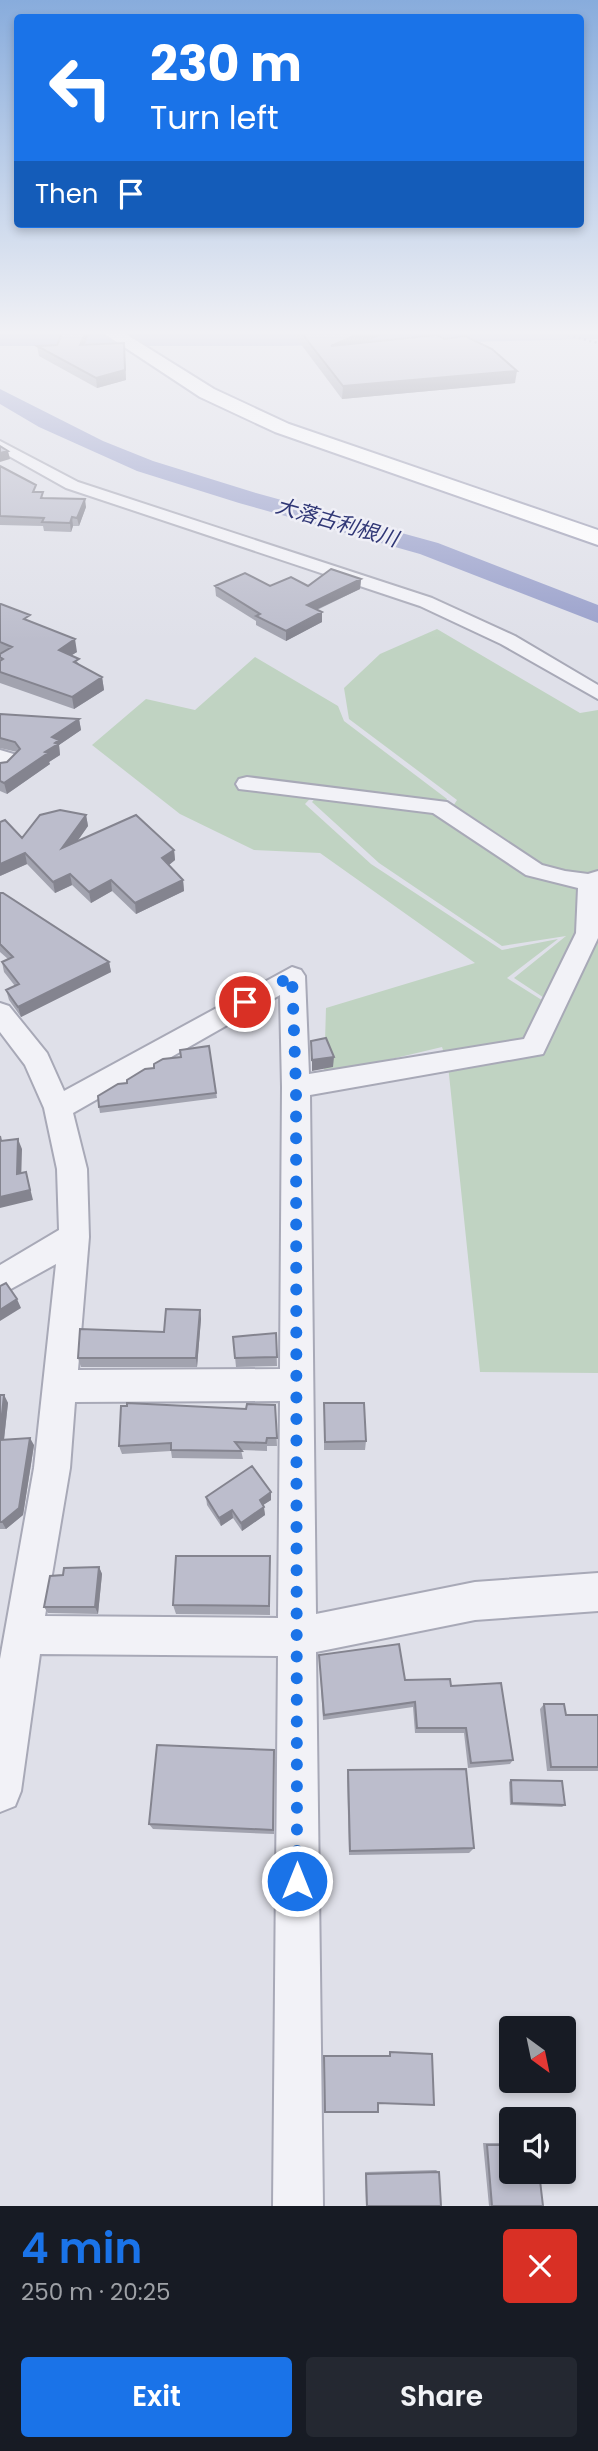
<!DOCTYPE html>
<html lang="en">
<head>
<meta charset="utf-8">
<style>
  :root { --surface:#171b24; --page:#242831; --text:#f1f3f6; --muted:#9ea1a6; --accent:#1a73e8 }
  body { margin:0; font-family:Poppins,"Noto Sans JP",sans-serif; background:var(--page); color:var(--text); height:100vh; display:flex; flex-direction:column; font-size:26px; white-space:nowrap }
  * { box-sizing:border-box; margin:0 }
  p { font-size:23px; color:var(--muted) }
  .icon { flex:none; width:38px; height:38px; fill:none; stroke:currentColor; stroke-width:2; stroke-linecap:round; stroke-linejoin:round }
  .map { position:relative; height:2206px; overflow:hidden }
  .side { display:flex; flex-direction:column; background:var(--surface); flex:1 }
  .side>* { flex:none }
  .banner { position:absolute; left:14px; top:14px; width:570px; height:214px; border-radius:7px; box-shadow:0 4px 10px #0003; background:#1a73e8; color:#fff; overflow:hidden }
  .needle { width:46px; rotate:147deg }
  .controls { position:absolute; left:499px; top:2016px; display:grid; gap:14px }
  .controls a { display:grid; place-items:center; width:77px; height:77px; border-radius:7px; background:var(--surface); box-shadow:0 4px 10px #0003; font-size:35px }
  .pin { position:absolute; display:grid; place-items:center; width:60px; height:60px; color:#fff; margin:-30px; border:4px solid #fff; border-radius:50%; box-shadow:0 2px 7px #0007 }
  .me { position:absolute; width:77px; margin:-38px; rotate:0deg; stroke-linejoin:round; filter:drop-shadow(0 0 5px #0008) }
  .turn { display:flex; align-items:center; gap:24px; height:147px; padding:0 21px; font-size:32px }
  .turn .icon { width:91px; height:91px; stroke-width:2.5 }
  .turn b { display:block; font-size:49px; line-height:60px }
  .then { display:flex; align-items:center; height:66px; padding:0 21px; background:#0003; gap:14px; font-size:26px }
  .round { display:grid; place-items:center; flex:none; width:74px; height:74px; border-radius:7px; background:var(--page) }
  .summary { display:flex; align-items:center; justify-content:space-between; height:119px; padding:0 21px }
  h1 { font-size:42px; font-weight:600; line-height:52px; color:var(--accent) }
  .primary-button { display:flex; gap:14px; margin-top:auto; padding:14px 21px }
  .primary-button a { flex:1; height:80px; border-radius:7px; background:var(--accent); color:#fff; font-size:28px; font-weight:600; line-height:80px; text-align:center }
  .primary-button a+a { background:var(--page); color:var(--text) }
  .map>svg:first-child { display:block }
</style>
</head>
<body>
<div class="map">
<svg width="598" height="2206" viewBox="0 0 598 2206">
  <rect width="100%" height="100%" fill="#dfe0e9"/>
  <!-- green -->
  <path fill="#c0d3c2" d="M437,629L580,713L598,710V873L561,1009L514,978L566,936L502,946L379,863L312,802L322,791L450,811L457,800L349,719L344,688L380,654Z
    M255,657L338,706L344,721L447,799L444,806L322,786L305,804L371,864L502,950L558,939L507,978L564,1014L593,877L598,875V1373L480,1372L448,1065L442,1047L324,1075L326,1008L475,963L320,853L254,850L180,814L92,745L146,699L195,710Z"/>
  <g fill="none" stroke-linecap="round" stroke-linejoin="round">
    <!-- river -->
    <path fill="#99a0cb" fill-rule="evenodd" d="M431,331H598V339L281,346H0V334H281Z
      M0,389L103,441L153,461L256,493L438,543L598,605V623L420,554L239,503L137,471L39,427L0,404Z"/>
    <defs>
      <path id="street" d="M0,441L78,482L432,598L515,636L598,685V699L501,644L420,606L66,488L0,451Z
        M0,750L17,755L20,760L8,771L0,772Z
        M247,777L447,802L542,865L565,871L588,874L598,871V938L543,1054L310,1095L316,1614L475,1582L598,1573V1611L475,1620L316,1652L323,2206H273L278,1656L40,1654L21,1791L15,1806L0,1812V1659L34,1468L56,1264L0,1295V1265L59,1230L57,1169L44,1108L25,1065L0,1032V1003L9,1006L47,1053L64,1091L292,967L301,970L305,976L309,1074L524,1039L576,933L578,888L526,875L433,813L239,789L236,784L239,779ZM280,995L282,1087L280,1369L78,1370L89,1237L87,1169L73,1113ZM280,1401L278,1618L45,1616L70,1468L75,1402Z"/>
      <path id="primary" d="M100,331H121L214,389L289,424L598,530V545L275,432L200,397Z"/>
    </defs>
    <!-- street casing -->
    <use href="#street" stroke="#a8a9b7" stroke-width="4"/>
    <!-- primary casing -->
    <use href="#primary" stroke="#9e9fb5" stroke-width="4"/>
    <!-- street -->
    <use href="#street" fill="#f2f2f7" fill-rule="evenodd"/>
    <!-- primary -->
    <use href="#primary" fill="#fff" fill-rule="evenodd"/>
    <!-- rail -->
    <path stroke="#787993" stroke-width="2.5" stroke-dasharray="2 3.5" stroke-linecap="butt" d="M552,331L598,343"/>
  </g>
  <!-- wall -->
  <path fill="#a2a3af" d="M63,331H90L85,344L124,343L126,380L97,388L39,356L37,346L57,345Z
    M291,331H390L364,343L515,383L342,399Z
    M0,466L44,498L86,507L79,526H73L71,532L44,531L43,526L0,525Z
    M361,579L360,589L317,610L322,612V622L286,641L256,625V621L216,596L215,586H308Z
    M0,604L31,622L77,652L71,655L81,666L102,677L104,690L74,709L0,683Z
    M0,714L79,719L81,730L59,745L60,755L49,762L50,764L7,794L0,791V763L7,762L17,752L0,748Z
    M86,815L88,826L77,841L174,850L175,860L169,865L183,880L184,891L136,914L112,891L91,903L72,885L55,893L27,864L0,876L22,838Z
    M0,893L109,962L111,972L21,1017L9,1000L6,990L15,986L4,972L2,962L8,959L0,952Z
    M209,1046L217,1098L100,1113L99,1107L127,1083L154,1068Z
    M200,1310L201,1319L197,1367H81L78,1358L164,1332Z
    M276,1333L277,1366L236,1367L233,1337Z
    M0,1395H4L8,1403L4,1440L34,1445L23,1515L6,1529H0Z
    M275,1405L277,1446H267V1451L241,1450L243,1459L172,1458L171,1451L122,1454L119,1446L246,1409Z
    M324,1411L366,1441L365,1450H324Z
    M271,1492V1500L263,1505L265,1515L242,1531L233,1518L221,1526L207,1505L206,1497Z
    M270,1556V1615L176,1614L173,1605Z
    M99,1567L102,1574L98,1614L48,1613L44,1607L63,1575Z
    M319,1655L405,1680L451,1686L513,1760L510,1764L468,1768L464,1733H415L413,1707L323,1720Z
    M544,1704L566,1715H598V1771H547L540,1709Z
    M274,1750V1834L153,1829L149,1824Z
    M348,1770L474,1848L469,1853L349,1855L347,1776Z
    M511,1780L565,1805L562,1807L510,1805L509,1782Z
    M483,2143H511V2172L543,2206H489Z
    M436,2170L439,2172L441,2206H366L365,2172Z"/>
  <!-- shaded-wall -->
  <path fill="#84848f" d="M86,331H90L81,354L80,345Z
    M365,331H390L331,358V346Z
    M124,343L126,380L97,388L96,378Z
    M517,371L515,383L342,399L343,386Z
    M8,451L10,459L0,462V453Z
    M85,499L86,507L79,526L77,518Z
    M72,517L73,526L71,532L70,523Z
    M361,579L360,589L307,614V605Z
    M322,612V622L286,641V631Z
    M75,639L77,652L61,662L59,650Z
    M102,677L104,690L74,709L72,697Z
    M79,719L81,730L59,745L60,755L49,762L50,764L7,794L4,783L45,752L52,737Z
    M86,815L88,826L65,859L62,848Z
    M174,850L175,860L164,869L162,858Z
    M25,853L27,864L0,876V864Z
    M70,874L72,885L55,893L53,882Z
    M111,880L112,891L91,903L89,892Z
    M183,880L184,891L136,914L135,903Z
    M109,962L111,972L21,1017L18,1007Z
    M334,1057L333,1067L312,1071V1060Z
    M18,1139L22,1149L21,1184L17,1174Z
    M26,1172L33,1200L0,1208V1197Z
    M17,1299L21,1308L0,1321V1310Z
    M200,1310L201,1319L197,1367L196,1358Z
    M4,1395L8,1403L3,1448L0,1442V1433Z
    M30,1438L34,1445L23,1515L6,1529L2,1522Z
    M271,1492V1500L260,1507V1500Z
    M264,1507L265,1515L242,1531L241,1523Z
    M232,1510L233,1518L221,1526L219,1518Z
    M99,1567L102,1574L98,1614L95,1607Z"/>
  <!-- building -->
  <path fill="#bcbdcc" stroke="#84848f" stroke-width="2" d="M63,331H86L80,345L124,343L125,370L96,378L37,346L57,345Z
    M300,331H365L331,346L437,335L445,339L465,336L492,349L517,371L343,386Z
    M0,446L8,451L0,453Z
    M0,466L36,485L33,492H43L41,498L85,499L77,518L72,517L70,523L42,522L44,518L0,516Z
    M331,569L361,579L307,605L322,612L286,631L256,616L260,614L215,586L245,573L270,586L291,577L308,586Z
    M0,604H1L30,615L24,619L75,639L59,650L79,659L74,662L102,677L72,697L0,672V661L3,659L0,657V654L12,647L0,642Z
    M0,714L79,719L52,737L59,740L55,743L58,744L45,752L48,753L4,783L0,781V763L7,762L20,749L15,742L0,738Z
    M60,810L86,815L62,848L136,815L174,850L162,858L183,880L135,903L111,880L89,892L70,874L53,882L25,853L0,864V822L5,820L22,838L40,815Z
    M0,893H3L109,962L18,1007L6,990L19,984L2,962L13,957L0,944Z
    M326,1038L334,1057L312,1060L311,1041Z
    M209,1046L216,1093L99,1107L98,1096L118,1084L127,1083V1080L145,1069L154,1068V1064L163,1059L181,1057L180,1050Z
    M0,1136L1,1141L18,1139L17,1174L26,1172L30,1190L0,1197Z
    M6,1283L17,1299L0,1310V1286Z
    M166,1309L200,1310L196,1358H78L80,1329L164,1332Z
    M276,1333L277,1357L235,1358L233,1337Z
    M0,1395H4L0,1433Z
    M127,1403L246,1409L247,1404L275,1405L277,1438H267L266,1443L235,1442L242,1451L171,1450V1443L119,1446L121,1406H127Z
    M324,1403H364L366,1441L325,1442Z
    M30,1438L19,1508L2,1522H0V1440Z
    M252,1466L271,1492L260,1500L264,1507L241,1523L232,1510L219,1518L206,1497Z
    M176,1556H270L269,1606L173,1605Z
    M99,1567L95,1607H44L50,1576L63,1575L64,1568Z
    M399,1644L405,1680L450,1679L451,1686L501,1683L513,1760L471,1763L466,1728H417L415,1702L324,1715L319,1655Z
    M544,1704H564L566,1715H598V1767H551Z
    M157,1745L274,1750L273,1830L149,1824Z
    M466,1769L474,1848L350,1851L348,1770Z
    M511,1780L562,1781L565,1805L512,1803Z
    M390,2052L432,2054L434,2105L378,2103V2112H325L324,2056H390Z
    M487,2145H511V2172H539L543,2206H492Z
    M439,2172L441,2206H367L366,2174Z"/>
  <!-- sky -->
  <linearGradient id="sky" x2="0" y2="1"><stop stop-color="#88acdc"/><stop offset="0.52" stop-color="#f1f1f5"/><stop offset="1" stop-color="#f1f1f5" stop-opacity="0"/></linearGradient>
  <rect width="598" height="640" fill="url(#sky)"/>
  <g fill="none" stroke-linecap="round" stroke-linejoin="round">
    <!-- route -->
    <path stroke="#1a73e8" stroke-width="12" stroke-dasharray="0 21.6" d="M245,1002L292,976L296,1087L297,1881"/>
  </g>
  <g text-anchor="middle" dominant-baseline="central" stroke-width="5" stroke-linejoin="round" paint-order="stroke">
    <!-- far-water labels -->
    <g font-size="21" font-style="italic" fill="#303776" stroke="#efeff6">
      <text transform="translate(337 522) rotate(16)">大落古利根川</text>
    </g>
  </g>
</svg>
<div class="controls">
<a><svg class="needle" viewBox="-14 -14 28 28"><path d="M0-13l5 13h-10z" fill="#e53935"/><path d="M0 13l5-13h-10z" fill="#9ea1a6"/></svg></a>
<a><svg class="icon" aria-label="sound" viewBox="0 0 24 24"><path d="M4 9h4l5-4v14l-5-4H4zM17 9q2 3 0 6"/></svg></a>
</div>
<div class="pin" style="left:245px;top:1002px;background:#d93025"><svg class="icon" aria-label="arrive" viewBox="0 0 24 24"><path d="M6 21V4h12l-3 4 3 4H6"/></svg></div>
<svg class="me" style="left:297px;top:1881px" viewBox="-20 -20 40 40"><circle r="17" fill="#1a73e8" stroke="#fff" stroke-width="3"/><path d="M0-11L8 9 0 5-8 9z" fill="#fff"/></svg>
<div class="banner">
<div class="turn"><svg class="icon" aria-label="left" viewBox="0 0 24 24"><path d="M17 20v-9H6M10 6l-5 5 5 5"/></svg><div><b>230 m</b>Turn left</div></div>
<div class="then">Then<svg class="icon" aria-label="arrive" viewBox="0 0 24 24"><path d="M6 21V4h12l-3 4 3 4H6"/></svg></div>
</div>
</div>
<section class="side">
<div class="summary"><div><h1>4 min</h1><p>250 m · 20:25</p></div><a class="round" style="background:#d93025;color:#fff"><svg class="icon" aria-label="close" viewBox="0 0 24 24"><path d="M6 6l12 12M18 6L6 18"/></svg></a></div>
<div class="primary-button"><a>Exit</a><a>Share</a></div>
</section>
</body>
</html>
